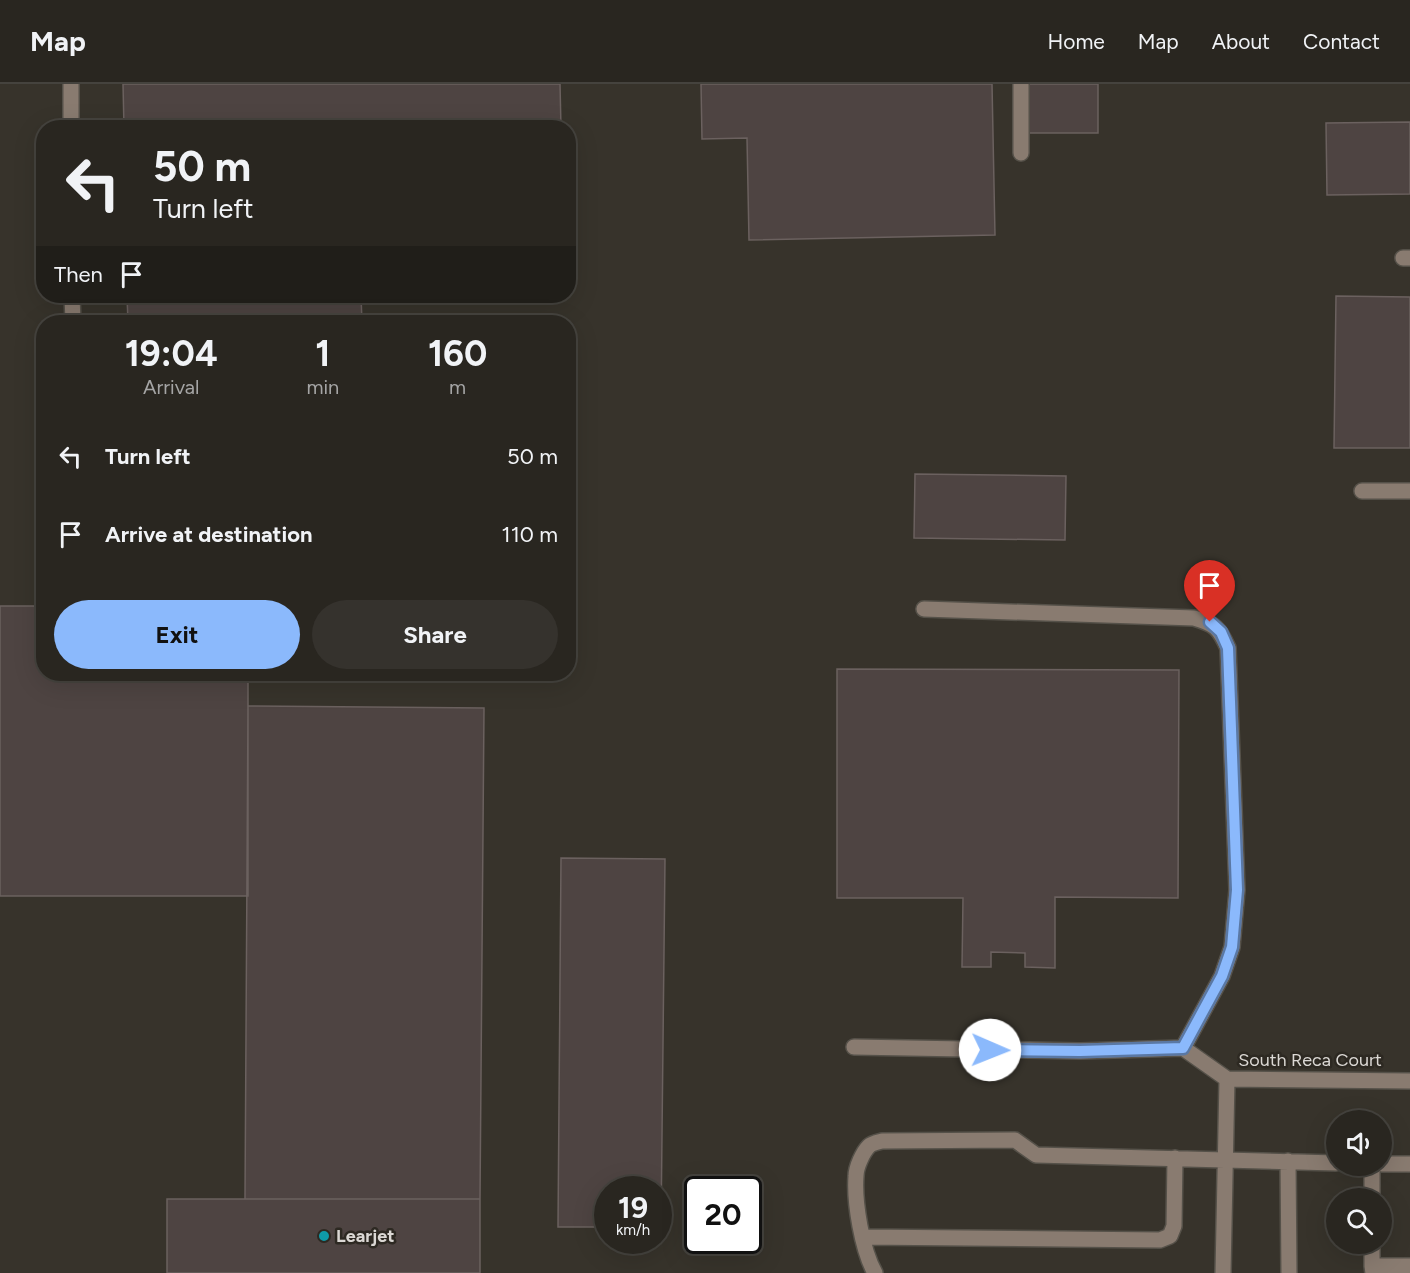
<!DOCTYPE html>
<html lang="en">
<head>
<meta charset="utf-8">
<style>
  :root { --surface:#292620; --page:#35322d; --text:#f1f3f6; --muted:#a5a5a5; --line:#45433e; --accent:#8bb9fc }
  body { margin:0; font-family:Figtree,sans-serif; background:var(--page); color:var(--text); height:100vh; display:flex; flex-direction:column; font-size:22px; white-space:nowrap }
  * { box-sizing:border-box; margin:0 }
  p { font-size:20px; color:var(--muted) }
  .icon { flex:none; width:33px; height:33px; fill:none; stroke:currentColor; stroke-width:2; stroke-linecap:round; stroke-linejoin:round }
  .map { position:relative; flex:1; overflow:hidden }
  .panel { position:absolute; left:36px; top:231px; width:540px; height:366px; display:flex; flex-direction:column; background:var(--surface); border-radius:24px; box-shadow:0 6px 24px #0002,0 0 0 2px var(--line) }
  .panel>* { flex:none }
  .guide { position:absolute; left:36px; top:36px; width:540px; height:183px; border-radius:24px; box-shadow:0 6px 24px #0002,0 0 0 2px var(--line); background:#292620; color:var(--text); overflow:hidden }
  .fabs { position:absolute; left:1326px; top:1026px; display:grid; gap:12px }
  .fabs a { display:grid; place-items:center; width:66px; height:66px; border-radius:50%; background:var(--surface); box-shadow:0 6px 24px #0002,0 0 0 2px var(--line); font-size:30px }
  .speed { position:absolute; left:594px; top:1092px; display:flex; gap:12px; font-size:30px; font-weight:700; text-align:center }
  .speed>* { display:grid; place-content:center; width:78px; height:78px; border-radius:50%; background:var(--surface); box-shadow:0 6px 24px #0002,0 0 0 2px var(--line); line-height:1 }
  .speed small { font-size:15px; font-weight:400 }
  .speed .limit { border:3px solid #111; border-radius:9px; background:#fff; color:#111 }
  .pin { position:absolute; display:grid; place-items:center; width:51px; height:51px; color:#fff; margin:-62px -26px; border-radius:50% 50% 50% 0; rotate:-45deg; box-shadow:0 0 6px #0007 }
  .pin .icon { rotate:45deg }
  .me { position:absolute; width:66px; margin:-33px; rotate:91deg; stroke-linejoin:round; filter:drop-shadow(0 0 4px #0008) }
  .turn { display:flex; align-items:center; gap:21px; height:126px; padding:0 18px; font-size:27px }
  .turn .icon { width:78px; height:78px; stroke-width:2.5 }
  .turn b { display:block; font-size:42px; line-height:51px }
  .then { display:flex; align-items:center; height:57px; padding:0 18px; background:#0003; gap:12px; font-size:22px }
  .eta { display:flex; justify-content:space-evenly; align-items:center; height:102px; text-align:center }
  .eta b { font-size:36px; font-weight:700; line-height:42px }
  .cta { display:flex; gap:12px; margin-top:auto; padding:12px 18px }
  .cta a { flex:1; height:69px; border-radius:36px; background:var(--accent); color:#111; font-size:24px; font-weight:700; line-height:69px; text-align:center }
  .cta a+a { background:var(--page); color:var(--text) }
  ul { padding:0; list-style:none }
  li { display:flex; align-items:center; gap:18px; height:78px; padding:0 18px }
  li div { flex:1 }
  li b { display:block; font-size:22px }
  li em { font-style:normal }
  header { display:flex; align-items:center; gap:36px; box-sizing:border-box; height:84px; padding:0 30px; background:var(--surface); border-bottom:2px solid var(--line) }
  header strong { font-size:28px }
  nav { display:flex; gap:33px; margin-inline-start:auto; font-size:21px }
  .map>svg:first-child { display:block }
</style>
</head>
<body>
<header>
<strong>Map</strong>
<nav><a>Home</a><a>Map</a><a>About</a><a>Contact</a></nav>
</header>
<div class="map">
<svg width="1410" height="1189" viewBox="0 0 1410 1189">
  <rect width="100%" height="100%" fill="#37332b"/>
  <!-- building -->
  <path fill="#4e4442" stroke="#6b615f" stroke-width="1.5" d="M123,0H560L561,44H124Z
    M701,0H992L995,151L749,156L747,54L702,55Z
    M1027,0H1098V49H1027Z
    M1410,38V110L1327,111L1326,39Z
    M127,212H361L362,238H128Z
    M1336,212L1410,213V364H1334Z
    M915,390L1066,392L1065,456L914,454Z
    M0,522H44V590H248V812H0Z
    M837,585L1179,586L1178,814L1055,813V884L1025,883V869L991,868V883H962L963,814H837Z
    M248,622L484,624L480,1115H245Z
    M561,774L665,775L661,1143H658V1106H608V1143H558Z
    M167,1115H480V1189H167Z"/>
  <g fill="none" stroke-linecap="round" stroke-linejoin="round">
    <defs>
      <path id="minor" d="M71,0V44
        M1021,0V69
        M1403,174H1410
        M72,212L73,238
        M1362,407H1410
        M924,525L1194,534C1215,540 1219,544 1228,564L1237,806L1232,863L1222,892L1183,964
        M854,963L1080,967L1183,964
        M1183,964L1227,995L1410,997
        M1288,1077L1289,1189
        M1382,1080H1410
        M1372,1082V1114
        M864,1153L1160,1156L1170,1152L1174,1142L1175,1074
        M1372,1160V1182
        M875,1189C862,1166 854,1118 856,1092C856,1083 863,1068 869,1062C872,1059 878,1058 882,1057L1015,1056L1036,1071L1336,1079
        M1223,1189L1227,995
        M1373,1189L1372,1182H1410"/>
    </defs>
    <!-- minor casing -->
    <use href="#minor" stroke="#555149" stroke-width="18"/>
    <!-- minor -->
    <use href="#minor" stroke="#897b70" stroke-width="15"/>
  </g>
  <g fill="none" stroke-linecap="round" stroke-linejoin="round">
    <defs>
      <path id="route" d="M990,966L1080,967L1183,964L1222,892L1232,863L1237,806L1228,564L1221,548L1210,538"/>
    </defs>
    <!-- route casing -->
    <use href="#route" stroke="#5a78a4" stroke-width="15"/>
    <!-- route -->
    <use href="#route" stroke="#8bb9fc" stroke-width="10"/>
  </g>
  <!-- markers -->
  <circle fill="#0f9aa8" stroke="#2d2922" stroke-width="2" cx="324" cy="1152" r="6"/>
  <g text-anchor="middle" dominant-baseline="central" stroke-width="5" stroke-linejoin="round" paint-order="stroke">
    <!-- street labels -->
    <g font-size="18" fill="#dbd8d4" stroke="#2d2922">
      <text x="1310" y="976">South Reca Court</text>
    </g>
    <!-- poi labels -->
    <g font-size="18" font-weight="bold" fill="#dbd8d4" stroke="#2d2922" text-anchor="start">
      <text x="336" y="1152">Learjet</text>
    </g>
  </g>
</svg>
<div class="fabs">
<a><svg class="icon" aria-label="sound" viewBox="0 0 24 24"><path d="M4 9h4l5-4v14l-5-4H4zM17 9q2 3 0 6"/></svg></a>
<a><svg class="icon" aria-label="search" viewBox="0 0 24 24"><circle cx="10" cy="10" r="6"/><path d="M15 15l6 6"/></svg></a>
</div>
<div class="speed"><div>19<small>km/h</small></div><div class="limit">20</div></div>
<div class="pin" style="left:1210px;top:538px;background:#d93025"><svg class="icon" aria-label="arrive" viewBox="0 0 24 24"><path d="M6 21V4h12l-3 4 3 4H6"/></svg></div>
<svg class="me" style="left:990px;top:966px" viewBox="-20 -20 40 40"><circle r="19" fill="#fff"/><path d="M0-13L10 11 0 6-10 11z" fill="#8bb9fc"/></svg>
<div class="guide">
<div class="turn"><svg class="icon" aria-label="left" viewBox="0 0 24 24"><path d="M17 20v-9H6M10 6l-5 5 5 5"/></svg><div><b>50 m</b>Turn left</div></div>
<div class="then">Then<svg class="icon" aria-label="arrive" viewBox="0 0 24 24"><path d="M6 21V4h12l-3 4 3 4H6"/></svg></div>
</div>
<section class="panel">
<div class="eta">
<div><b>19:04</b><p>Arrival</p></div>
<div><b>1</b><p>min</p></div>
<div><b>160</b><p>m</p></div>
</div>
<ul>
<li><svg class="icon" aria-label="left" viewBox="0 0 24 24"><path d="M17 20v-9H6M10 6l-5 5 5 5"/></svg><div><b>Turn left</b></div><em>50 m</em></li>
<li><svg class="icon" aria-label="arrive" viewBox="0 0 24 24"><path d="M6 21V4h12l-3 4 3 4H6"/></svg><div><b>Arrive at destination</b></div><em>110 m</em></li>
</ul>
<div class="cta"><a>Exit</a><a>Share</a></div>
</section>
</div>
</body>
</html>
